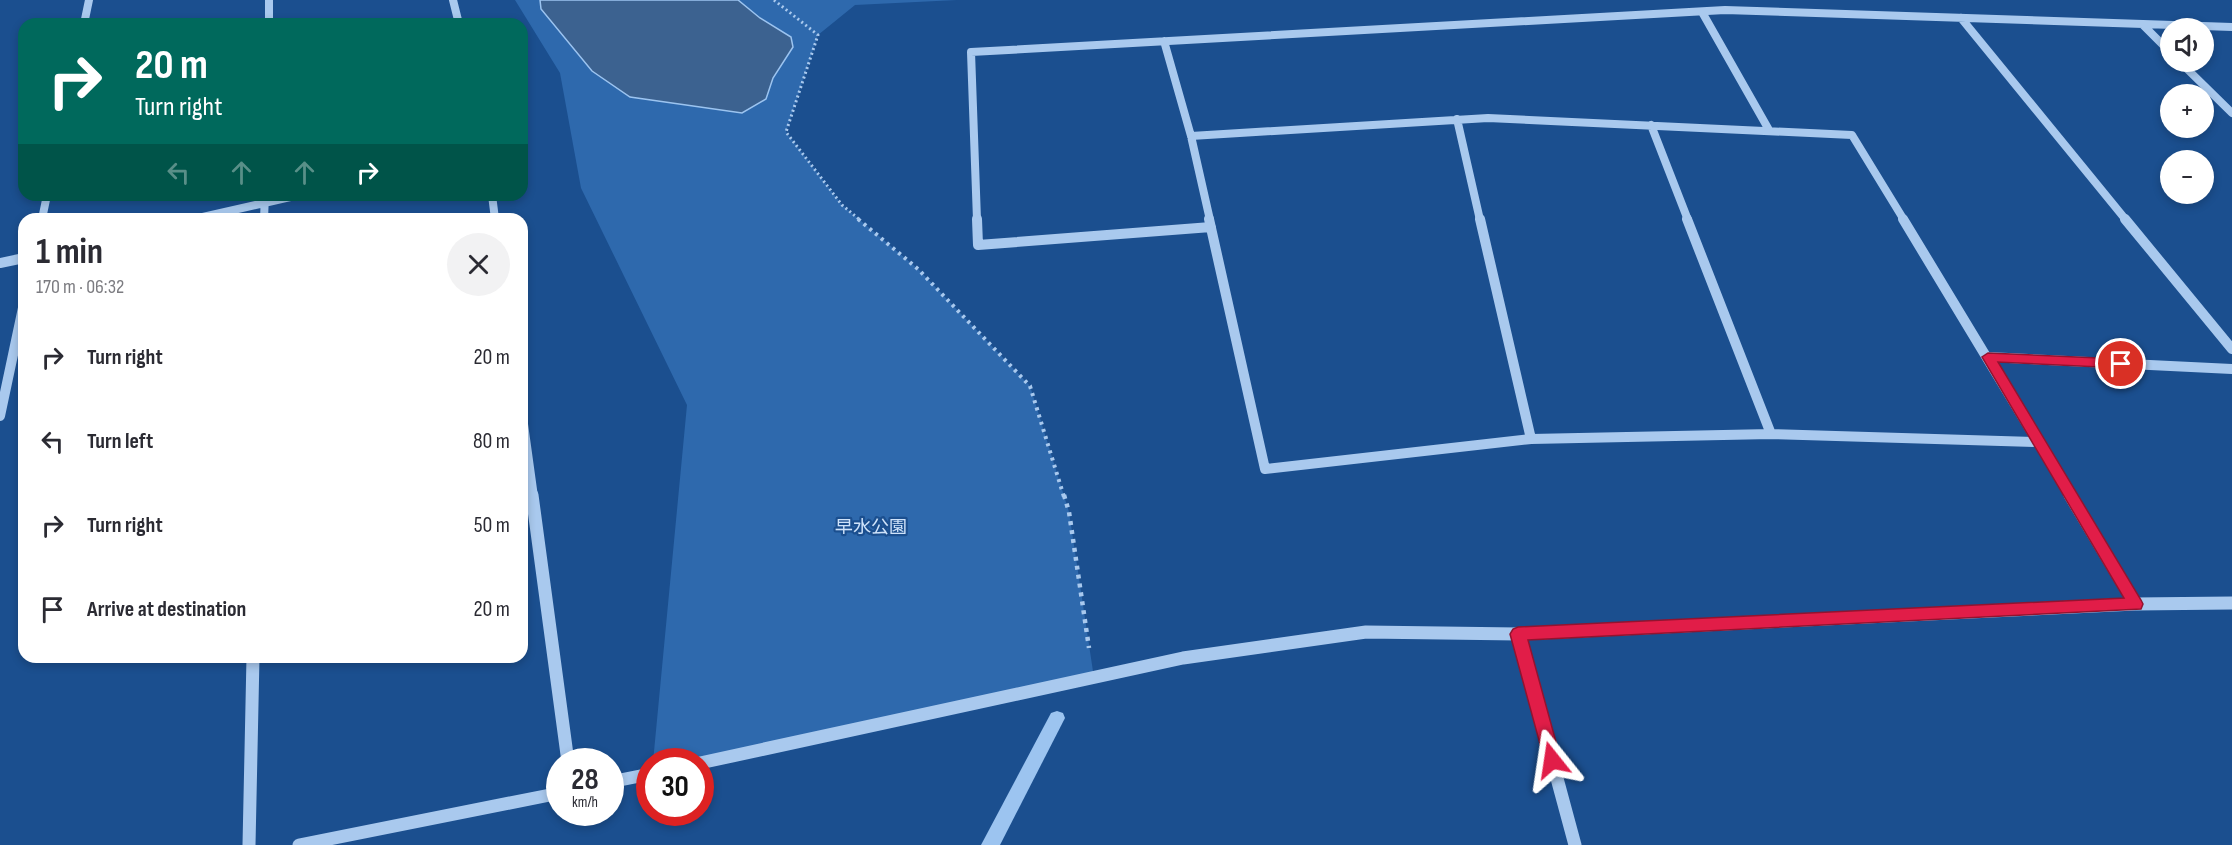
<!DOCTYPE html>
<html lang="en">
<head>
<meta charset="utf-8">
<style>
  :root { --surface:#fff; --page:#f2f2f3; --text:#2b2b33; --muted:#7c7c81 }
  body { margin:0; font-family:"Sofia Sans Condensed","Noto Sans JP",sans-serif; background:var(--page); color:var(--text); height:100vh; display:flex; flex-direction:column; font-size:22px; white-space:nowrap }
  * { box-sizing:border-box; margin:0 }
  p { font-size:20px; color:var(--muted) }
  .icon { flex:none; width:33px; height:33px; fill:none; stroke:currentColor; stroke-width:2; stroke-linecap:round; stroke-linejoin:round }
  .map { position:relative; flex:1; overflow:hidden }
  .sheet { position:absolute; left:18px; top:213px; width:510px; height:450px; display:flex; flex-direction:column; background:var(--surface); border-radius:18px; box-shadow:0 3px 9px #0003 }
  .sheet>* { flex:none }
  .top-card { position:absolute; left:18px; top:18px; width:510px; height:183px; border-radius:18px; box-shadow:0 3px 9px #0003; background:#00695c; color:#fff; overflow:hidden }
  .fabs { position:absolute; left:2160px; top:18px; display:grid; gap:12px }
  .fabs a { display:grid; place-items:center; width:54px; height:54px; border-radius:50%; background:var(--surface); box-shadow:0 3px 9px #0003; font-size:30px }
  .speed { position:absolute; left:546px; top:748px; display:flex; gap:12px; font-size:30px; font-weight:700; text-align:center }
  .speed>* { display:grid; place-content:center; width:78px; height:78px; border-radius:50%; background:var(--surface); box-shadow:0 3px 9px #0003; line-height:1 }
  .speed small { font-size:15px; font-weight:400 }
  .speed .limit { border:9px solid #d22; background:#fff; color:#111 }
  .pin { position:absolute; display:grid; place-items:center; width:51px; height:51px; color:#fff; margin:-26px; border:3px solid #fff; border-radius:50%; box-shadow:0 2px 6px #0007 }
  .me { position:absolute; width:66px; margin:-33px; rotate:345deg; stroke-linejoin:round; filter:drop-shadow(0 0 4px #0008) }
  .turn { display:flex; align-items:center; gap:21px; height:126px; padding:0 18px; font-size:27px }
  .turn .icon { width:78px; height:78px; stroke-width:2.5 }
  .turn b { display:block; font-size:42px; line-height:51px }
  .lanes { display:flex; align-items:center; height:57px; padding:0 18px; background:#0003; justify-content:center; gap:30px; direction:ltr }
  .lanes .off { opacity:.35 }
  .round { display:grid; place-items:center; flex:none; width:63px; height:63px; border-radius:32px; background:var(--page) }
  .overview { display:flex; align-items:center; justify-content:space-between; height:102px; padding:0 18px }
  h1 { font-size:36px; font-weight:700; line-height:45px }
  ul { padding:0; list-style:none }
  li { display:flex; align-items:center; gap:18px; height:84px; padding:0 18px }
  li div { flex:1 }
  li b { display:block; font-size:22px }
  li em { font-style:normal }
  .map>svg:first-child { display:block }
</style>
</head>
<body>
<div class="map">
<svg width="2232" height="845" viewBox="0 0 2232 845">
  <rect width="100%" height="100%" fill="#1b4f8f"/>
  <!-- green -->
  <path fill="#2e69ad" d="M515,0H957L855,5L818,35L786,132L842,205L918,269L1030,386L1069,512L1094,678L700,762H653L687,405L581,188L560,73Z"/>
  <!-- water -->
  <path fill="#3c6290" stroke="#9cc4f0" stroke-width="1.5" d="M540,0H738L760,18L791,37L793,47L773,78L766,99L742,113L630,97L592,71L541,9Z"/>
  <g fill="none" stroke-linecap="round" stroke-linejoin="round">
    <!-- stream -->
    <path fill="#9cc4f0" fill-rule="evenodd" d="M1057,711L1063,713L1065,718L1000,845H981L1051,713Z"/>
    <!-- path-far2 -->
    <path stroke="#a9c9ee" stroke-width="3" stroke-dasharray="2 3" stroke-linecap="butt" d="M774,0L818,35L786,132L842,205L860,220"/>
    <!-- path-far1 -->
    <path stroke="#a9c9ee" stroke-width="4" stroke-dasharray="3 4.5" stroke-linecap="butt" d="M858,219L918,269L1030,386L1064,497"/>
    <!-- path -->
    <path stroke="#a9c9ee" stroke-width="4.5" stroke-dasharray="4 5" stroke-linecap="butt" d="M1064,495L1069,512L1089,648"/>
    <!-- minor-far2 -->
    <path stroke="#a9c9ee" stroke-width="8" d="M269,0V24
      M453,0L459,24
      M1702,12L1769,130
      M1961,18L2126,220
      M84,24L89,0
      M2143,25L2170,52
      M1164,41L1191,136L1210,220
      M2180,62L2232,113
      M1457,119L1480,220
      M1651,125L1688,220
      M1191,136L1488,118L1852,135L1904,220
      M492,195L495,219
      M42,219L47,195
      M194,219L299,195
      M264,219L265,195
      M977,220L971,52L1725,10L2232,27"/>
    <!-- minor-far1 -->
    <path stroke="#a9c9ee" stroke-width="10" d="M977,219L978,245L1211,227
      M1209,219L1265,469L1531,439L1771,434L2038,442
      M1480,219L1531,439
      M1687,219L1771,434
      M1903,219L2071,497
      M2125,219L2232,349
      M0,263L24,258
      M1988,357L2232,369
      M0,416L24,303
      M522,417L533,497"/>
    <!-- minor -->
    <path stroke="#a9c9ee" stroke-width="13" d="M532,495L568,762
      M2070,495L2135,604
      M1518,634L1575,845
      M700,763L1183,658L1366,632L1518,634L2135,604L2232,603
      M610,782L650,774
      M249,845L253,657
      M299,845L560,793"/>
  </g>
  <!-- route -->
  <path fill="#e11d48" stroke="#92132f" stroke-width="1.5" d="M1988,353L2121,359L2128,364L2121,368L1998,362L2141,600L2143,604L2141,609L1528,640L1561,760L1559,766L1552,768L1546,766L1510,634L1513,629L1518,627L2124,598L1982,357Z"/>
  <g text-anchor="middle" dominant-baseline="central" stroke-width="4.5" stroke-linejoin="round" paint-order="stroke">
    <!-- park labels -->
    <g font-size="18" fill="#cfe3fa" stroke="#1b4f8f">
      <text x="871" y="527">早水公園</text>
    </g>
  </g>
</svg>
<div class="fabs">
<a><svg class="icon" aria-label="sound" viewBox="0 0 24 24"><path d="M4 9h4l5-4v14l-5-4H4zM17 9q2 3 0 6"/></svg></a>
<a>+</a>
<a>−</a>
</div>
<div class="speed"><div>28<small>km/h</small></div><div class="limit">30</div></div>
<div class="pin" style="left:2121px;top:364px;background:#d93025"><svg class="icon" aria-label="arrive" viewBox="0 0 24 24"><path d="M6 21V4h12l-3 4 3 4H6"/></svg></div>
<svg class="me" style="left:1552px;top:760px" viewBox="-20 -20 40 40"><path d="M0-17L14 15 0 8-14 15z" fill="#e11d48" stroke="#fff" stroke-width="4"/></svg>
<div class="top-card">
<div class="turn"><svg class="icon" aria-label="right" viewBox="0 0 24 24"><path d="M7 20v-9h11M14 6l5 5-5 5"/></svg><div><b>20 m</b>Turn right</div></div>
<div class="lanes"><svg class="icon off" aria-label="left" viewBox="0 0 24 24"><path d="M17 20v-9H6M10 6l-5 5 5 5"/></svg><svg class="icon off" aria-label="ahead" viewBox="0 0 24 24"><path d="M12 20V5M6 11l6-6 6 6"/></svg><svg class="icon off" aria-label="ahead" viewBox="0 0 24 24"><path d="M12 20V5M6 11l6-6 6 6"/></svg><svg class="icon" aria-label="right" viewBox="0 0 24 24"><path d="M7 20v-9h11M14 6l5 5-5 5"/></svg></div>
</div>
<section class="sheet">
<div class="overview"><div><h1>1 min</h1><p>170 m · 06:32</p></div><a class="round"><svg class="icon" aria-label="close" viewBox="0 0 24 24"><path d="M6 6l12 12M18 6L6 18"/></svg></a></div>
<ul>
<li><svg class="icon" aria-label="right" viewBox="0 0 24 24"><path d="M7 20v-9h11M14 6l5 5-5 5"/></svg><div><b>Turn right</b></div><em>20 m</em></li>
<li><svg class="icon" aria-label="left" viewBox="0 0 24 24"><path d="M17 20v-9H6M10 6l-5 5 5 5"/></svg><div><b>Turn left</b></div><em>80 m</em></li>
<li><svg class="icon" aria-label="right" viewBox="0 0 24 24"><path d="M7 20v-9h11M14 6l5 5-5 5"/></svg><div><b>Turn right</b></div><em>50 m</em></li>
<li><svg class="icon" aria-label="arrive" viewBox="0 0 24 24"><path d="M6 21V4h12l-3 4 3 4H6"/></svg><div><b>Arrive at destination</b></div><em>20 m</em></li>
</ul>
</section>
</div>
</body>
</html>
